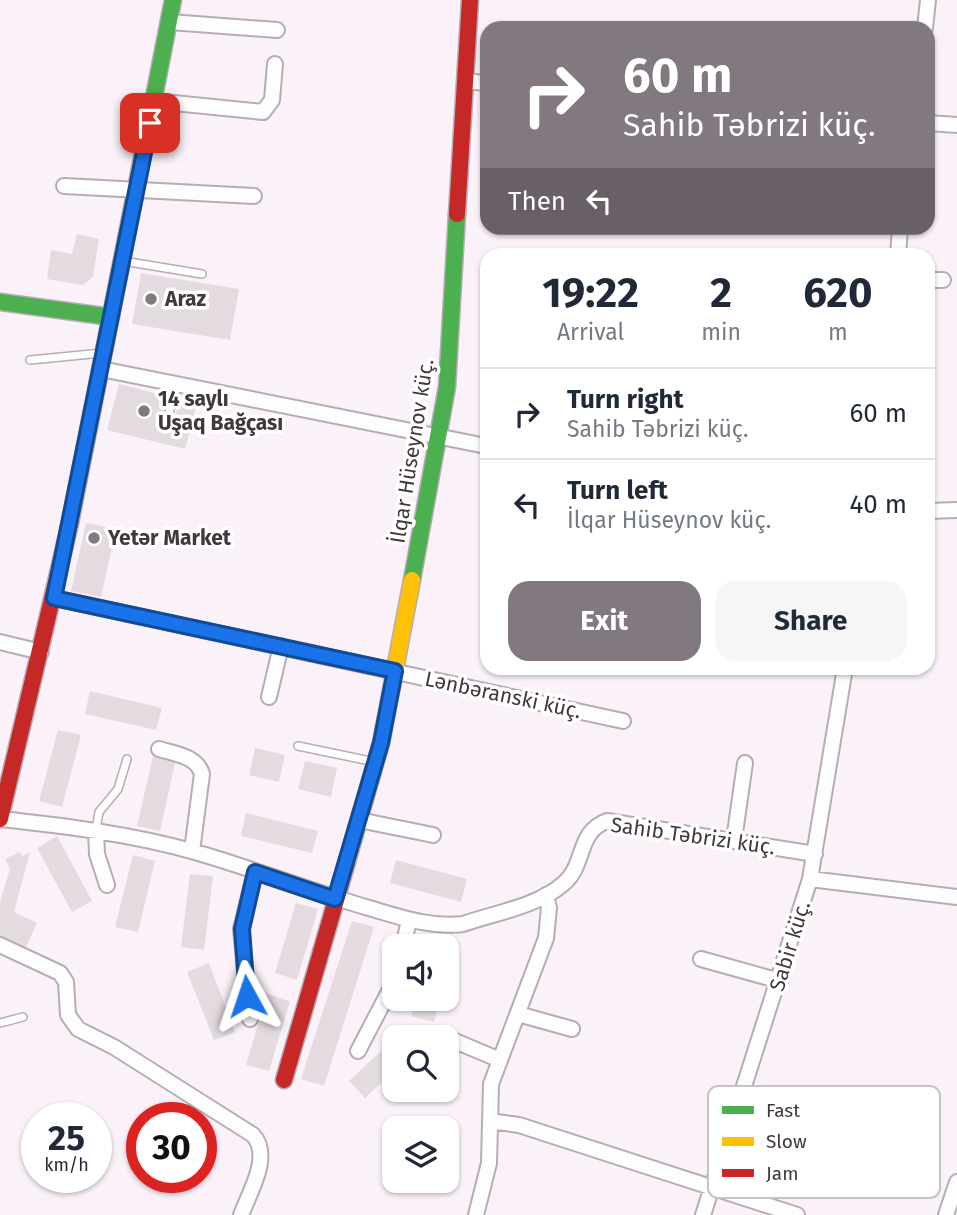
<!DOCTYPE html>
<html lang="en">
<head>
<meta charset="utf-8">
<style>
  :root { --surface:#fff; --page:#f6f6f7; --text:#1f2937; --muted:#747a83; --line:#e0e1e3; --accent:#827880 }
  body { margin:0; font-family:"Fira Sans",sans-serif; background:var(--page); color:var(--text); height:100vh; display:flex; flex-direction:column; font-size:26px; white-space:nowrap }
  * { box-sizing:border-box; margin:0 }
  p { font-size:23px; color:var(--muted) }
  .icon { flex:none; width:38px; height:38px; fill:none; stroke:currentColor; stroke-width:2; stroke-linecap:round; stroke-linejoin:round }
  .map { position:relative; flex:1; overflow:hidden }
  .side { position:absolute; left:480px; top:248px; width:455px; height:427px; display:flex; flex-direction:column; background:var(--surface); border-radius:21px; box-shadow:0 2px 5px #0004 }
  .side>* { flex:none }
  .top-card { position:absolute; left:480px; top:21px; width:455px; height:214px; border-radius:21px; box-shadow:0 2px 5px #0004; background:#827880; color:#fff; overflow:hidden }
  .tools { position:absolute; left:382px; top:934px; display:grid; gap:14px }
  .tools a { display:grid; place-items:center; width:77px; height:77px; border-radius:14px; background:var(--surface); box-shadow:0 2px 5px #0004; font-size:35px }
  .speed { position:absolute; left:21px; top:1102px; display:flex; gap:14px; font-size:35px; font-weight:700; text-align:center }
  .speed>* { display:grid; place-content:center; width:91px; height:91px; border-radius:50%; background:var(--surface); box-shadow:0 2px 5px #0004; line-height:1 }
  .speed small { font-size:18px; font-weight:400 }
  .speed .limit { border:10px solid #d22; background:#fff; color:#111 }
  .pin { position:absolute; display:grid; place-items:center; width:60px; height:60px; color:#fff; margin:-30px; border-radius:14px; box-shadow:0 4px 10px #0006 }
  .me { position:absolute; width:77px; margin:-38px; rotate:355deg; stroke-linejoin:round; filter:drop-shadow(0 0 5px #0008) }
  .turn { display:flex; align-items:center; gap:24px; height:147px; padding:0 28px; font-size:32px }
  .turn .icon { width:91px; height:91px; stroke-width:2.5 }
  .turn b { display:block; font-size:49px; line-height:60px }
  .then { display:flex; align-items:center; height:66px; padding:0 28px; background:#0003; gap:14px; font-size:26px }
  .eta { display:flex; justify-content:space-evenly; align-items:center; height:119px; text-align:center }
  .eta b { font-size:42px; font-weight:700; line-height:49px }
  .primary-button { display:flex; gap:14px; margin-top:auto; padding:14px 28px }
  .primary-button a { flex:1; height:80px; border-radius:21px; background:var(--accent); color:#fff; font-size:28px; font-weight:700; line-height:80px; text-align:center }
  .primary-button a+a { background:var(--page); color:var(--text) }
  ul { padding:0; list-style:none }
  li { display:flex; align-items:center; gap:21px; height:91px; padding:0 28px; border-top:2px solid var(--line) }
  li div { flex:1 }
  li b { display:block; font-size:26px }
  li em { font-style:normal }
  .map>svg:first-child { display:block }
</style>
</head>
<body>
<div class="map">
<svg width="957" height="1215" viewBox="0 0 957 1215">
  <rect width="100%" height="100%" fill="#faf2f8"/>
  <!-- building -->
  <path fill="#e4dbe1" d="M77,234L99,239L93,277L83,285L47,279L51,250L72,254Z
    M141,273L239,289L230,340L132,324Z
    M119,384L167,396L163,415L168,420L175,416L181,395L198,398L185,449L107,430Z
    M86,523L116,529L101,597L71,591Z
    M90,691L162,708L156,730L85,714Z
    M58,730L81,735L62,807L39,801Z
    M255,748L285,755L279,782L249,775Z
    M153,756L175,763L160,831L137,826Z
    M305,761L337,768L331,797L298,789Z
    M246,813L318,831L312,853L241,836Z
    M57,836L92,901L72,912L37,848Z
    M20,852L22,856L30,852L14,912L37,923L26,947L0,935V902L10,869L5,859Z
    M133,855L155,861L138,932L115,927Z
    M396,860L467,879L461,902L390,883Z
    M190,874L213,876L204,950L181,947Z
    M296,903L318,909L297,980L275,973Z
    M352,921L374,927L324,1086L301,1079Z
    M209,963L235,1032L214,1040L187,972Z
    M267,994L290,1001L269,1071L246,1065Z
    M416,999H440L434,1022L411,1016Z
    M394,1039V1071L365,1098L349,1081Z"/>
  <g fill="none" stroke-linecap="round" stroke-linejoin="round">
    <defs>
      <path id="lane" d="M123,261L202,274
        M30,360L102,353
        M169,414L176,384
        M298,746L375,762
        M96,830L99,812L118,789L127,759
        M0,1023L23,1017"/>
      <path id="street" d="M170,22L277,30
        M925,28L928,0
        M465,81L486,83
        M154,101L263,112L272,100L275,64
        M928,123L957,125
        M64,186L254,196
        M898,256L900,228
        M928,280H943
        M101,369L486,446
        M928,511L957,510
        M54,598L623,721
        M0,642L41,652
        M269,697L281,646
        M159,749C175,754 197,756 202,774L192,851
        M0,819C66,826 131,834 195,852C254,869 310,891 369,908C400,917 431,928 463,924C495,913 538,906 563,884C586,866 576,832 607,821L815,854
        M359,820L433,835
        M96,830L97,854L107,885
        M734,840L745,763
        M810,879L957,897
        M0,945L60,973L66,982L68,1015L78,1029L114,1047L253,1135C272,1156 250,1191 241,1215
        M403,947L409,920
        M701,959L780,981
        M518,1014L572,1029
        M250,1019L241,929L255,872
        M443,1036L500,1060
        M358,1051L394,982
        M490,1121L519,1125L797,1215
        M476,1215L489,1163L491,1084L546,938L549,908L546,895
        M703,1215L810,879L845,668
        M946,1215L957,1182"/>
      <path id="fast" d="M145,143L173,0
        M0,302L111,317
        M412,580L447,387L457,214"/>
      <path id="slow" d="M70,523L145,143
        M347,862L381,743L412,580"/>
      <path id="jam" d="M457,214L470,0
        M0,819L70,523
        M284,1080L347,862"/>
    </defs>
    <!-- lane casing -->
    <use href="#lane" stroke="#b6adb4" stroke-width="10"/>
    <!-- street casing -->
    <use href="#street" stroke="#b6adb4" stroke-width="18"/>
    <!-- fast casing -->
    <use href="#fast" stroke="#b6adb4" stroke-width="19"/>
    <!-- slow casing -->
    <use href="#slow" stroke="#b6adb4" stroke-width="19"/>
    <!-- jam casing -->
    <use href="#jam" stroke="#b6adb4" stroke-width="19"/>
    <!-- lane -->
    <use href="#lane" stroke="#fefdfe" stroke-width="7"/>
    <!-- street -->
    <use href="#street" stroke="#fefdfe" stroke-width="14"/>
    <!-- fast -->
    <use href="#fast" stroke="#4caf50" stroke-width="16"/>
    <!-- slow -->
    <use href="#slow" stroke="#ffc107" stroke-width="16"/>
    <!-- jam -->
    <use href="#jam" stroke="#c62828" stroke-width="16"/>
  </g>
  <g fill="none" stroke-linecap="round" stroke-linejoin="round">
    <defs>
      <path id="route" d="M150,123L54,598L395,671L381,743L335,899L255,872L242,929L247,996"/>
    </defs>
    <!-- route casing -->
    <use href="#route" stroke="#114b97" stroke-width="18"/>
    <!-- route -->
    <use href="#route" stroke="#1a73e8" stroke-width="12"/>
  </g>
  <!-- markers -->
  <g fill="#827880" stroke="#fff" stroke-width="2.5">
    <circle cx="151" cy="299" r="7"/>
    <circle cx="144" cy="411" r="7"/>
    <circle cx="94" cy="538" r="7"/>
  </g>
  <g text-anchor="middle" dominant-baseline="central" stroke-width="7" stroke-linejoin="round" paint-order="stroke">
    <!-- poi labels -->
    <g font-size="21" font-weight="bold" fill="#41373f" stroke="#fff" text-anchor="start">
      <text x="165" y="299">Araz</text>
      <text x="158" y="399">14 saylı<tspan x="158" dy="24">Uşaq Bağçası</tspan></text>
      <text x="108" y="538">Yetər Market</text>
    </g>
    <!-- street labels -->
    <g font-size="21" fill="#41373f" stroke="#fff">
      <text transform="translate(412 451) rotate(-81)">İlqar Hüseynov küç.</text>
      <text transform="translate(503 695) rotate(12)">Lənbəranski küç.</text>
      <text transform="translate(693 836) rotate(8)">Sahib Təbrizi küç.</text>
      <text transform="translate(790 946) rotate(-73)">Sabir küç.</text>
    </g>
  </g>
  <!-- legend -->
  <rect x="708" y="1086" width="232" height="112" rx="10" fill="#fff" stroke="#c6c3c5" stroke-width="2"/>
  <rect x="722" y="1106" width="32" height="8" fill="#4caf50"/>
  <rect x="722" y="1137" width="32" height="9" fill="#ffc107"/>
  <rect x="722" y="1169" width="32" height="8" fill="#c62828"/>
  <g font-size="19" fill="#41373f">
    <text x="766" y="1117">Fast</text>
    <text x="766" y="1148">Slow</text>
    <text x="766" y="1180">Jam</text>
  </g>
</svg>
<div class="tools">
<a><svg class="icon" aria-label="sound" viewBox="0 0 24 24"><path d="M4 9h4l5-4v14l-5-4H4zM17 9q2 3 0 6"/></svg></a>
<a><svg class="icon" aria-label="search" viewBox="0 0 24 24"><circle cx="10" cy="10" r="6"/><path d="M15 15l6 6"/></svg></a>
<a><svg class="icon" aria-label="layers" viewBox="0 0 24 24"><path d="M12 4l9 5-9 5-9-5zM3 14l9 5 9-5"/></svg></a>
</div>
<div class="speed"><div>25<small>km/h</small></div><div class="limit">30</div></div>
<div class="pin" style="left:150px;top:123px;background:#d93025"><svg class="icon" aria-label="arrive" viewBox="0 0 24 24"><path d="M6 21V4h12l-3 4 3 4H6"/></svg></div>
<svg class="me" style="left:247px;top:996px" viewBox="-20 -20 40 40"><path d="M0-17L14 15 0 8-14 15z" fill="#1a73e8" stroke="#fff" stroke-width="4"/></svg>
<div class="top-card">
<div class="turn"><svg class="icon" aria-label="right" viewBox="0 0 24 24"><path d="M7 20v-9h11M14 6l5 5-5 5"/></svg><div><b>60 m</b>Sahib Təbrizi küç.</div></div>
<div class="then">Then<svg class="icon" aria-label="left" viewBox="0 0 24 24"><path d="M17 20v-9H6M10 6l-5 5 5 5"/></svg></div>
</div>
<section class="side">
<div class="eta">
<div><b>19:22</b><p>Arrival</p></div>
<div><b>2</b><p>min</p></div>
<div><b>620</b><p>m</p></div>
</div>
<ul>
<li><svg class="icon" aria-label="right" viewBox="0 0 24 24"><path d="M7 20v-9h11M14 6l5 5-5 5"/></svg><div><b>Turn right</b><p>Sahib Təbrizi küç.</p></div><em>60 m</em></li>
<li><svg class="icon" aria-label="left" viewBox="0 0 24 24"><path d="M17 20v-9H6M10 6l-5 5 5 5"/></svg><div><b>Turn left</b><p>İlqar Hüseynov küç.</p></div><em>40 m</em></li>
</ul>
<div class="primary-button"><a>Exit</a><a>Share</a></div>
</section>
</div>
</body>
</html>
